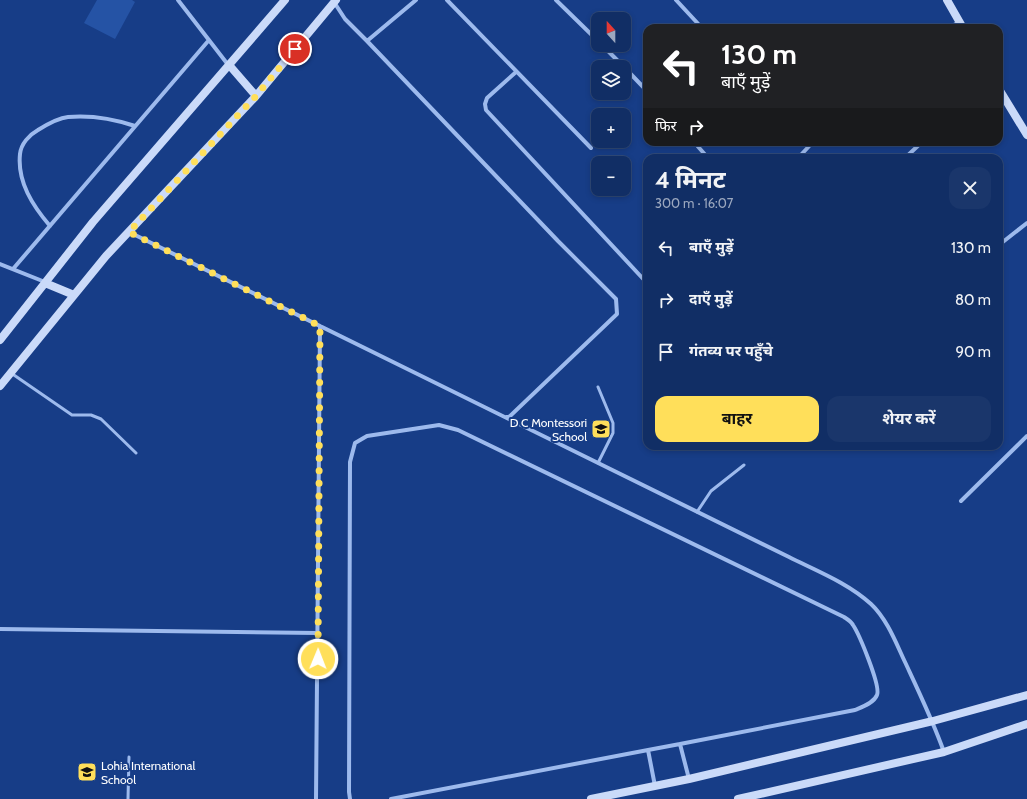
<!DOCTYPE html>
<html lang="hi">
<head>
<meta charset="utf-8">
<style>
  :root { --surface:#112e65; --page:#1a366b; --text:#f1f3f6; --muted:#9ca8bf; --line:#304a79; --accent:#ffdf5a }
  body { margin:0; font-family:Cabin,"Noto Sans Devanagari",sans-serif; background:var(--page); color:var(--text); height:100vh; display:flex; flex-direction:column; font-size:15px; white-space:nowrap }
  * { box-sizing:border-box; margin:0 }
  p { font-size:13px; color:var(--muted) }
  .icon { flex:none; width:22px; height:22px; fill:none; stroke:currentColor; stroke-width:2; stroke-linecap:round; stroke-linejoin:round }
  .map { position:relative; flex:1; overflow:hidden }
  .drawer { position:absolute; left:643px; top:154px; width:360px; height:296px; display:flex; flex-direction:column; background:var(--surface); border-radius:12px; box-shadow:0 2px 6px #0003,0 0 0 1px var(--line) }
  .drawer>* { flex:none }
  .top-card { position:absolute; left:643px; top:24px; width:360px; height:122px; border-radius:12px; box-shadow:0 2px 6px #0003,0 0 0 1px var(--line); background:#202124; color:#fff; overflow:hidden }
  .needle { width:26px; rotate:339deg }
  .fabs { position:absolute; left:591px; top:12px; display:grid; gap:8px }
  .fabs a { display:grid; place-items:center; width:40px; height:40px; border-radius:8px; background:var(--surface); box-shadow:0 2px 6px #0003,0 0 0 1px var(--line); font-size:20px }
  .pin { position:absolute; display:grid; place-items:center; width:34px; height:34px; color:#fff; margin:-17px; border:2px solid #fff; border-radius:50%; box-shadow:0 1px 4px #0007 }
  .me { position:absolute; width:44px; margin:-22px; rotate:1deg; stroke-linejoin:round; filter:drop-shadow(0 0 3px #0008) }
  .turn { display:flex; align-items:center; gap:14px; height:84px; padding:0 12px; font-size:18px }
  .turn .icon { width:52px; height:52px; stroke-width:2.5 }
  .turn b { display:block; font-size:28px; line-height:34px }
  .then { display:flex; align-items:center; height:38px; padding:0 12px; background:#0003; gap:8px; font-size:15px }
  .round { display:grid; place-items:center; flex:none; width:42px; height:42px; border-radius:12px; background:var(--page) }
  .headline { display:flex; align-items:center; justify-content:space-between; height:68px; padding:0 12px }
  h1 { font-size:24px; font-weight:700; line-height:30px }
  .primary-button { display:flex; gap:8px; margin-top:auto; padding:8px 12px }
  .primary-button a { flex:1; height:46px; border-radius:12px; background:var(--accent); color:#111; font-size:16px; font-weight:700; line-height:46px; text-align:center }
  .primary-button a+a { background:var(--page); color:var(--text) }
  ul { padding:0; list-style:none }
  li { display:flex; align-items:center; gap:12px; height:52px; padding:0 12px }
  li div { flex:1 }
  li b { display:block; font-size:15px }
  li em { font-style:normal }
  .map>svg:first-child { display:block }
</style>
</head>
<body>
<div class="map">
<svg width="1027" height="799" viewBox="0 0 1027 799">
  <rect width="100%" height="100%" fill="#173d87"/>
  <!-- building -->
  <path fill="#2553a5" d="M97,0H132L135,2L115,39L84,23Z"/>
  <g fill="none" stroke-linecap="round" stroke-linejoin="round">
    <!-- lane -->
    <path stroke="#9dbaed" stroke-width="3" d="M11,373L72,415H91L101,419L136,453
      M598,387L613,423V433L598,463
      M697,512L711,491L744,465
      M128,799L129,757"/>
    <!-- street -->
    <path stroke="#9dbaed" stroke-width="4" d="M178,0L229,66
      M447,0L591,148
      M556,0L598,41
      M676,0L702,28
      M334,2L345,19L367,41L558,241L616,299L617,314L509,417H506
      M949,28L959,22
      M367,41L416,0
      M602,45L624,67
      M624,67L647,91
      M516,72L487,98L485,104L486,110L647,283
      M694,142L708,158
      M798,158L813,142
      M905,158L922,142
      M50,226C33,206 17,182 20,154C21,144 29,135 38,130C46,125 58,118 68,117C91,115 114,119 135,126
      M129,232L789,557C817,571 848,583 871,604C887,619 896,643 905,662C919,692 933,721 944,752
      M999,245L1027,223
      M0,264L45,282
      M13,269L209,40
      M961,501L1027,436
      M0,629L318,633
      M648,750L680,744
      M316,799L320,326
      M350,799L349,792L350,462L355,443L367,436L439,425L458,430L844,617C847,619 851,621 853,625C859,634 881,686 877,695C874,703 862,707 855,710L680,744L689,779
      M391,799L648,750L655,786"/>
    <!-- secondary -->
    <path stroke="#cadaf9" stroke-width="8" d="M947,0L963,28
      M230,66L256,96
      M999,89L1027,135
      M45,283L74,295
      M0,340L93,222L285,0
      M0,386L106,256L256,96L336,0
      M591,799L689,779L933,721L1027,695
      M738,799L944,752L1027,724"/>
  </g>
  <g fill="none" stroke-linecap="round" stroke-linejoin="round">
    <!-- route -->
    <path stroke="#ffdf5a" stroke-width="7" stroke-dasharray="0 12.6" d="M295,49L256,96L129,232L320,326L318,659"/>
  </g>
  <!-- icons -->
  <defs>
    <symbol id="school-square" viewBox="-11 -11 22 22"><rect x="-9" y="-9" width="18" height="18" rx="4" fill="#ffdf5a" stroke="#173d87"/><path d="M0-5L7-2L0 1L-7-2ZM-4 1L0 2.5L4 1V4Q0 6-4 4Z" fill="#111"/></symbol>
  </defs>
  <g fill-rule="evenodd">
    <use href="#school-square" x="590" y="418" width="22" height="22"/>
    <use href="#school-square" x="76" y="761" width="22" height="22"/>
  </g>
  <g text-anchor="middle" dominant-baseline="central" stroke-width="4" stroke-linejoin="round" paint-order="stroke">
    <!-- poi labels -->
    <g font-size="12" fill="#fff" stroke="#173d87" text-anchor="end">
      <text x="587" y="422">D C Montessori<tspan x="587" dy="14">School</tspan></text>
      <text x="101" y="765" text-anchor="start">Lohia International<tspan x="101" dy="14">School</tspan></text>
    </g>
  </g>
</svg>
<div class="fabs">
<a><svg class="needle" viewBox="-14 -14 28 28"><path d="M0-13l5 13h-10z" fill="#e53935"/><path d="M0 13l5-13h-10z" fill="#9ca8bf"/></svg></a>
<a><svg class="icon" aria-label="layers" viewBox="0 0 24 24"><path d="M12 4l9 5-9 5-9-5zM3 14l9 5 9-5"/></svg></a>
<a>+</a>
<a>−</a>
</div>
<div class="pin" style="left:295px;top:49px;background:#d93025"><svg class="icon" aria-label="arrive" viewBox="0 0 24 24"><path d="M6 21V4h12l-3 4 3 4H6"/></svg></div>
<svg class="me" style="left:318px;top:659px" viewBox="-20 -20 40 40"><circle r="17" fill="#ffdf5a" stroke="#fff" stroke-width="3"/><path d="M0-11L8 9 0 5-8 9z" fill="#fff"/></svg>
<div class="top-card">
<div class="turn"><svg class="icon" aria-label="left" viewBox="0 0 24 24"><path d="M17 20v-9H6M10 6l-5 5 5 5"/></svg><div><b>130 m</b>बाएँ मुड़ें</div></div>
<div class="then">फिर<svg class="icon" aria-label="right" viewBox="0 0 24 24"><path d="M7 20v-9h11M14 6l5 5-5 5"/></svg></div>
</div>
<section class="drawer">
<div class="headline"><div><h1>4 मिनट</h1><p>300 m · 16:07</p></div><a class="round"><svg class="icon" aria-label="close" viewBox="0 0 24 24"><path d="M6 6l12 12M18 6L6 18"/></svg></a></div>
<ul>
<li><svg class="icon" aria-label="left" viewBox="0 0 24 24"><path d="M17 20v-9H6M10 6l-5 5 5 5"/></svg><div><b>बाएँ मुड़ें</b></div><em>130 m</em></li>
<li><svg class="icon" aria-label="right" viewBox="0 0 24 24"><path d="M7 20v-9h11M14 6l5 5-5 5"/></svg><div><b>दाएँ मुड़ें</b></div><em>80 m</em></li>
<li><svg class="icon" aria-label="arrive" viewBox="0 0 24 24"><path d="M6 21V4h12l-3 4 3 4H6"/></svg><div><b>गंतव्य पर पहुँचे</b></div><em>90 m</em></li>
</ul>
<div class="primary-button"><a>बाहर</a><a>शेयर करें</a></div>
</section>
</div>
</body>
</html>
